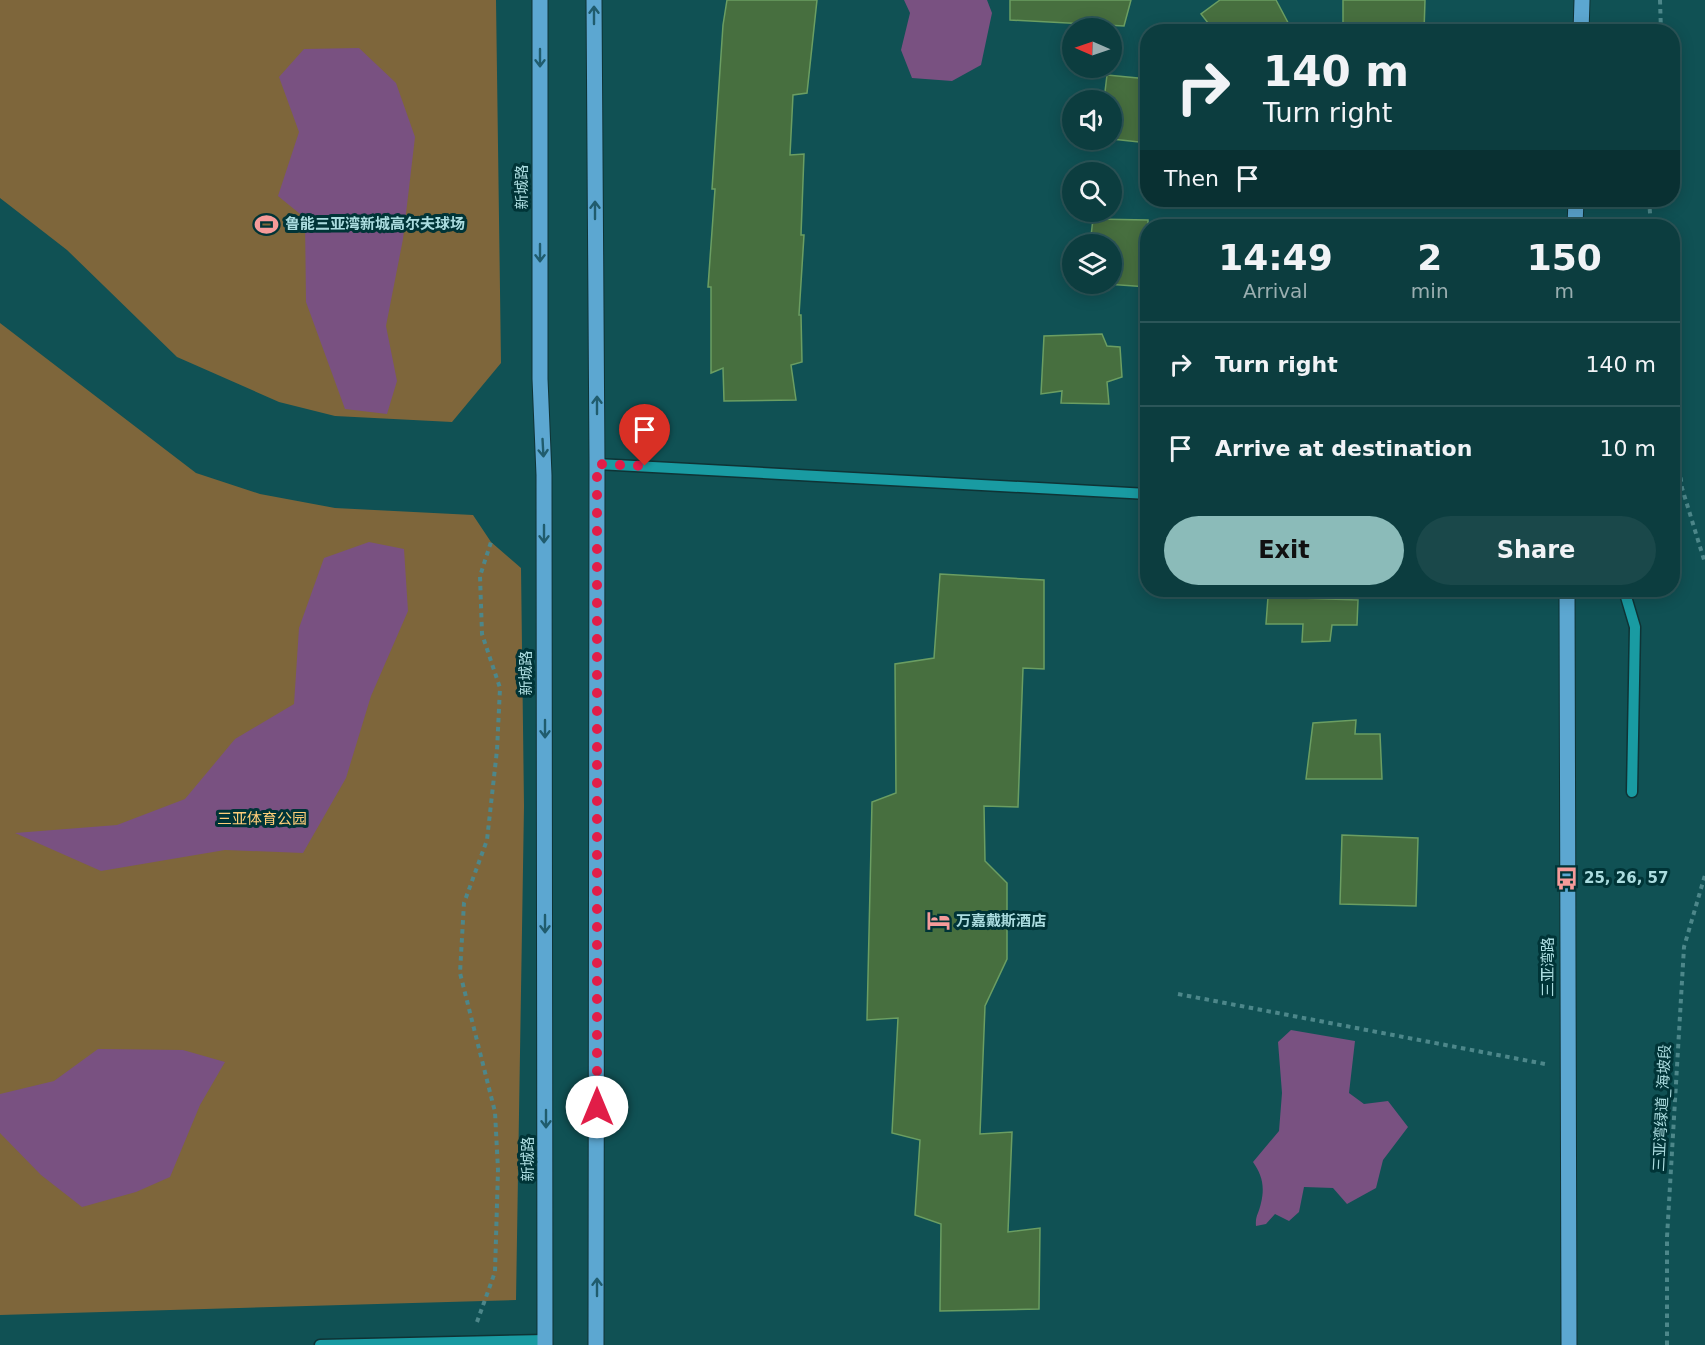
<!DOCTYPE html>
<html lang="en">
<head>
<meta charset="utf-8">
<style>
  :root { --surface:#0c3d3f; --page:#1a484a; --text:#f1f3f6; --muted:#9aaeb0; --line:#2c5659; --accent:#8bbbb9 }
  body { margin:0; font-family:"DejaVu Sans","Noto Sans SC",sans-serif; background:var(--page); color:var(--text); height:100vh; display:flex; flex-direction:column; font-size:22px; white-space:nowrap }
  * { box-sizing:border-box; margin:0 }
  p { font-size:20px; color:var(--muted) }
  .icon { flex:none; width:33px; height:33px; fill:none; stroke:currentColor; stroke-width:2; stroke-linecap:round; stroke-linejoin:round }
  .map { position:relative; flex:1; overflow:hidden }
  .panel { position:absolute; left:1140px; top:219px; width:540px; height:378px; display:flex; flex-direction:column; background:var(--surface); border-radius:24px; box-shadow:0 3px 15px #0003,0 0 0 2px var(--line) }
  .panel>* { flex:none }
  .banner { position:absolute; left:1140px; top:24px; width:540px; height:183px; border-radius:24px; box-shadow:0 3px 15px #0003,0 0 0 2px var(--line); background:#0c3d3f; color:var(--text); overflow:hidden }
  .needle { width:39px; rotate:272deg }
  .fabs { position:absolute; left:1062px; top:18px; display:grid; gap:12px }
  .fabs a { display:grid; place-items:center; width:60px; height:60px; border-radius:50%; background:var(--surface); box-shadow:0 3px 15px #0003,0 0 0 2px var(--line); font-size:30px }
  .pin { position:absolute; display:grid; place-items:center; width:51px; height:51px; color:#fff; margin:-62px -26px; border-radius:50% 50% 50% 0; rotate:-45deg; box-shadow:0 0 6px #0007 }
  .pin .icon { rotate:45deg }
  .me { position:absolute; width:66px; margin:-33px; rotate:0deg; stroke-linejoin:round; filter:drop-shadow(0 0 4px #0008) }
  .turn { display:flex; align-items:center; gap:21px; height:126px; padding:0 24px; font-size:27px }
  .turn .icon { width:78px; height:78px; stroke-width:2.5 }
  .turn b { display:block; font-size:42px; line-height:51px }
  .then { display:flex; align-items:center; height:57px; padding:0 24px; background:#0003; gap:12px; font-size:22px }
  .eta { display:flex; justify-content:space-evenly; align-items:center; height:102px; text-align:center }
  .eta b { font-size:36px; font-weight:700; line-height:42px }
  .button { display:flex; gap:12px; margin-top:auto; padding:12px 24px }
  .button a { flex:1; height:69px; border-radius:36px; background:var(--accent); color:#111; font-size:24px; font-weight:700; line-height:69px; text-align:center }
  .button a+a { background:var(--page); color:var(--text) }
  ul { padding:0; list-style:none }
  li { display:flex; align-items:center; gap:18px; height:84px; padding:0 24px; border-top:2px solid var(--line) }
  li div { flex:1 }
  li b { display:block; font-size:22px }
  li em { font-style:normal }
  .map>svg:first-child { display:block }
</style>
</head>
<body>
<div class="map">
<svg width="1705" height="1345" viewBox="0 0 1705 1345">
  <rect width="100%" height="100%" fill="#105154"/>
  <!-- green -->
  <path fill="#7e663b" d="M0,0H496L501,363L452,422L335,416L279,402L177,357L67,250L0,198Z
    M0,323L196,473L260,494L335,508L473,515L491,542L521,568L524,806L516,1300L0,1315Z"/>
  <!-- water -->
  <path fill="#795181" d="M904,0H987L992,13L981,65L952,81L912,78L901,50L910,13Z
    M359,48L396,83L415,137L403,239L386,326L397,381L387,414L345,409L306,302L305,218L278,196L299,132L279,77L304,49Z
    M369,542L404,549L408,611L371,696L346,778L303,853L225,850L101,871L15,833L117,825L185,799L235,739L294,704L299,628L324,558Z
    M1291,1030L1355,1041L1349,1093L1364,1104L1388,1101L1408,1127L1383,1160L1376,1188L1347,1204L1333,1188L1304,1187L1299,1212L1289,1221L1275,1214L1266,1224L1256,1226C1255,1216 1259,1213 1261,1203C1265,1186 1262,1175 1253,1162L1279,1131L1282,1093L1278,1042Z
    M98,1049L183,1050L225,1062L200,1105L170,1177L136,1192L82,1207L41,1175L0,1133V1094L54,1081Z"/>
  <!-- building -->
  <path fill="#476f3f" stroke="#6b9e62" stroke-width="1.5" d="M727,0H817L807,93L793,95L790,155L804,154L801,235H804L799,315H801L802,362L791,365L796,400L724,401L723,368L711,373V287H708L715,189H712L723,25Z
    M1010,0H1131L1124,26L1010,20Z
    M1220,0H1276L1293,32H1215L1201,14Z
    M1343,0H1425L1424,32H1343Z
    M1107,75L1148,79V143L1112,139V100H1104Z
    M1093,219L1148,220V287L1106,284H1112V244H1090Z
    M1102,334L1107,346L1120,347L1122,377L1107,382L1109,404L1061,403L1062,391L1041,394L1044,336Z
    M940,574L1044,580V669L1023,668L1018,807L984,806L985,861L1007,883V959L985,1006L980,1134L1012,1132L1008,1232L1040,1228L1039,1309L940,1311L941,1224L915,1215L920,1140L892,1133L898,1018L867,1020L872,802L896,793L895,664L934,658Z
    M1268,597L1358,600L1357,625H1332L1330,641L1302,642L1303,624H1266Z
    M1356,720L1355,734H1380L1382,779H1306L1313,723Z
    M1342,835L1418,838L1416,906L1340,904Z"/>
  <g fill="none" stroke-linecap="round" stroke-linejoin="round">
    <defs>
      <path id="minor" d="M597,464L1148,494
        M1624,590L1635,627L1632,792
        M320,1345L546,1340"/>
      <path id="major" d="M540,0V379L544,475L545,1345
        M594,0L597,464L596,1345
        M1581,32L1582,0
        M1575,226L1576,200
        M1567,590L1569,1345"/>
    </defs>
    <!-- minor casing -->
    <use href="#minor" stroke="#0f3335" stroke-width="13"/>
    <!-- major casing -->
    <use href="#major" stroke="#0f3335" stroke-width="17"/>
    <!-- path -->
    <path stroke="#4d878a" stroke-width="4" stroke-dasharray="4.5 4.5" stroke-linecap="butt" d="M1660,0L1661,32
      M1649,200L1651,226
      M1672,415L1682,488L1705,563
      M1178,994L1545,1064
      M477,1322L495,1272L498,1170L495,1112L460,973L464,903L487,840L497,750L500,688L482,634L480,576L491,542
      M1667,1345V1237L1684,947L1705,875"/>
    <!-- minor -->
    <use href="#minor" stroke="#199ba2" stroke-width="10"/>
    <!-- major -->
    <use href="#major" stroke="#5ca7d1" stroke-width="15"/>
  </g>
  <!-- one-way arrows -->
  <defs><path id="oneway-shaft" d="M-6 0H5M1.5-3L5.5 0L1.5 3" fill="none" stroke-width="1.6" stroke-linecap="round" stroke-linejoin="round" transform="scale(1.5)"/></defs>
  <g stroke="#205c6d">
    <use href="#oneway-shaft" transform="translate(594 15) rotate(-90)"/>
    <use href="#oneway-shaft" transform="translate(540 58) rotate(90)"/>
    <use href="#oneway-shaft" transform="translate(595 210) rotate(-90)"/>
    <use href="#oneway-shaft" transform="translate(540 253) rotate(90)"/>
    <use href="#oneway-shaft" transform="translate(597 405) rotate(-90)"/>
    <use href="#oneway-shaft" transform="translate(543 448) rotate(87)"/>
    <use href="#oneway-shaft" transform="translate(544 534) rotate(90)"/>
    <use href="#oneway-shaft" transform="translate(545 729) rotate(90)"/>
    <use href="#oneway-shaft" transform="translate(545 924) rotate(90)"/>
    <use href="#oneway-shaft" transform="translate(546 1119) rotate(90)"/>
    <use href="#oneway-shaft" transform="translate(597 1287) rotate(-90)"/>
  </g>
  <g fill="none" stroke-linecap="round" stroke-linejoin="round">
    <!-- route -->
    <path stroke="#e11d48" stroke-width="10" stroke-dasharray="0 18" d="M597,1107V464L645,466"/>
  </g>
  <!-- icons -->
  <defs>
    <symbol id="stadium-bare" viewBox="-9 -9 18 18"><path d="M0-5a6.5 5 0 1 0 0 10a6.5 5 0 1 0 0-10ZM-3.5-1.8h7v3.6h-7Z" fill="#f59b9a" stroke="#003437" stroke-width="2.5" paint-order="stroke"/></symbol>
    <symbol id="bus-bare" viewBox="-9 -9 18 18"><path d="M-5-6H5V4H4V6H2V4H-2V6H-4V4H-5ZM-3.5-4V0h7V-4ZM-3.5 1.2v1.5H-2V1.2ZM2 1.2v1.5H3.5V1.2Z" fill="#f59b9a" stroke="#003437" stroke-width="2.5" paint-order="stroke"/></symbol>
    <symbol id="hotel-bare" viewBox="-9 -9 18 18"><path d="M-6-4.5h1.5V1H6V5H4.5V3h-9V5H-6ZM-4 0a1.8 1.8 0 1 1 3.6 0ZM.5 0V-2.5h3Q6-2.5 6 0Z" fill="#f59b9a" stroke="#003437" stroke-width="2.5" paint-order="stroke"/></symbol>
  </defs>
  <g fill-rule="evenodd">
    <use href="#stadium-bare" x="250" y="208" width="33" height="33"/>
    <use href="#bus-bare" x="1550" y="862" width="33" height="33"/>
    <use href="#hotel-bare" x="922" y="904" width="33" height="33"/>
  </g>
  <g text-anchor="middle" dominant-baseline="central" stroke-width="6" stroke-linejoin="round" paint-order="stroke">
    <!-- street labels -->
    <g font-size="15" fill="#abdcdf" stroke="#003437">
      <text transform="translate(522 187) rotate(-90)">新城路</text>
      <text transform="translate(526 673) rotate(-90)">新城路</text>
      <text transform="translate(1548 967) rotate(-90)">三亚湾路</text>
      <text transform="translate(1662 1108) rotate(-87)">三亚湾绿道_海坡段</text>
      <text transform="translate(528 1159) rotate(-90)">新城路</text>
    </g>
    <!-- poi labels -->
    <g font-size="15" font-weight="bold" fill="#abdcdf" stroke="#003437" text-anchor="start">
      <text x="285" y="224">鲁能三亚湾新城高尔夫球场</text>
      <text x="1584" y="878">25, 26, 57</text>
      <text x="956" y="921">万嘉戴斯酒店</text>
    </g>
    <!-- park labels -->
    <g font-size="15" fill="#ffcf79" stroke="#003437">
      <text x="262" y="819">三亚体育公园</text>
    </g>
  </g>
</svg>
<div class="fabs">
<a><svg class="needle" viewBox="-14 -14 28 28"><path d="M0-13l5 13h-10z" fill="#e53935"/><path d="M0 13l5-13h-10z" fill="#9aaeb0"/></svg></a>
<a><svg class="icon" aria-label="sound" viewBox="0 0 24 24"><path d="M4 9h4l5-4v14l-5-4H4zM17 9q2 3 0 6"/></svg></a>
<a><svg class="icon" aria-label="search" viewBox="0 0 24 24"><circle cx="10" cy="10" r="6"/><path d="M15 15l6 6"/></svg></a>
<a><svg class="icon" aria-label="layers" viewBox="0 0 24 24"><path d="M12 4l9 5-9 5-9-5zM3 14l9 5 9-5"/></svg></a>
</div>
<div class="pin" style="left:645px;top:466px;background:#d93025"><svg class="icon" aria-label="arrive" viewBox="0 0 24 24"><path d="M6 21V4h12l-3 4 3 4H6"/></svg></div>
<svg class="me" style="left:597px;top:1107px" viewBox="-20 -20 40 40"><circle r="19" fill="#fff"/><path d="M0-13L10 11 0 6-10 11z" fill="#e11d48"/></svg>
<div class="banner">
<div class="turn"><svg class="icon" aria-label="right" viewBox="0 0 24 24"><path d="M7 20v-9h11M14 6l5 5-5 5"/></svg><div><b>140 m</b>Turn right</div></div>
<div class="then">Then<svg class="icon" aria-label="arrive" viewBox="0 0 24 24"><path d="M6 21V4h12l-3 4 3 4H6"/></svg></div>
</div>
<section class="panel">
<div class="eta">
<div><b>14:49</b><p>Arrival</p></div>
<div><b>2</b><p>min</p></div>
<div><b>150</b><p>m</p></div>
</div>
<ul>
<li><svg class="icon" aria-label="right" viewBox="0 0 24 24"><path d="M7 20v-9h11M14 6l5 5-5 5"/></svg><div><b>Turn right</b></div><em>140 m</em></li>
<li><svg class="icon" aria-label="arrive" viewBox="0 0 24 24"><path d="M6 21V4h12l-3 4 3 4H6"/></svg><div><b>Arrive at destination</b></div><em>10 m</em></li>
</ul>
<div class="button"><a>Exit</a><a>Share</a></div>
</section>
</div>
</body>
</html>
